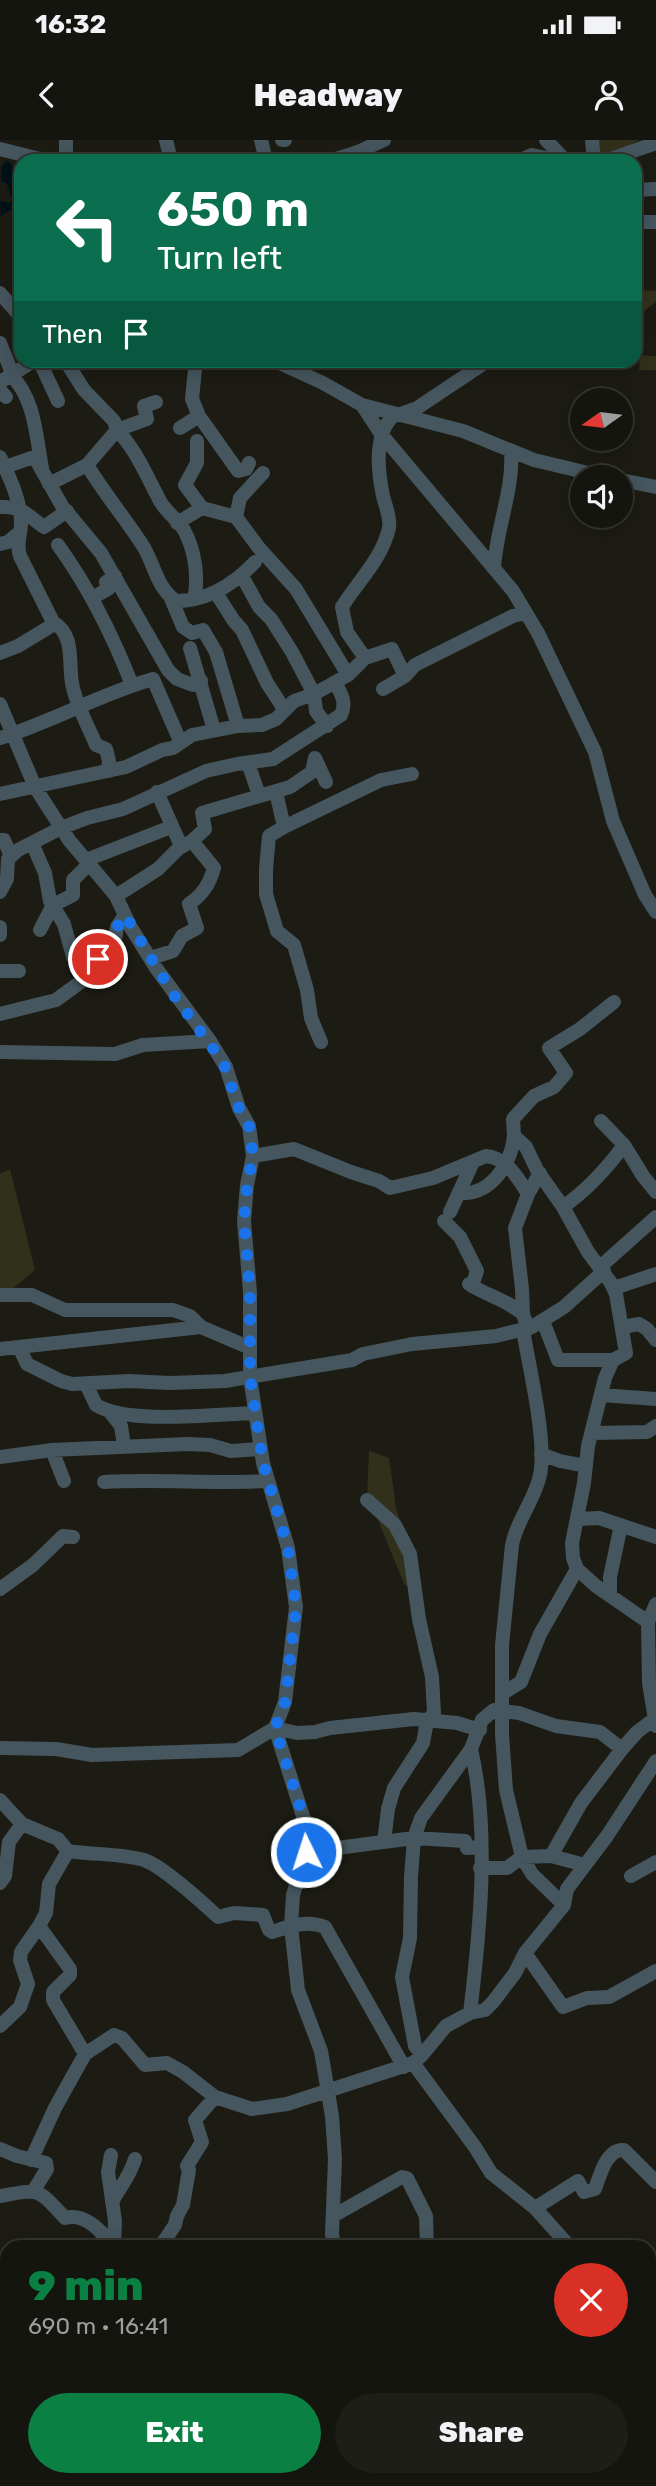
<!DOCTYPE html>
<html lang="en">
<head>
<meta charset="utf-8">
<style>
  :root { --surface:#15150f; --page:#1e1e18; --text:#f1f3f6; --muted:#9d9f9e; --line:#34342f; --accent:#0b8043 }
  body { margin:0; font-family:Rubik,sans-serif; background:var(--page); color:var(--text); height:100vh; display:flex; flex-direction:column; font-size:26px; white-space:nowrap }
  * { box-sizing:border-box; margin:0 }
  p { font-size:23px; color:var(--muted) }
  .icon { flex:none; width:38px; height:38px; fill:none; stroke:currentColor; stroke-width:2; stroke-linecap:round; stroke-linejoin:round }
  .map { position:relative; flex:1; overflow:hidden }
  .drawer { position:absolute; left:0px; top:2100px; width:656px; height:247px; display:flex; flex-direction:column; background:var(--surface); border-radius:21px 21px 0 0; box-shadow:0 4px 18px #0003,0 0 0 2px var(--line) }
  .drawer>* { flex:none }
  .hud { position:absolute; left:14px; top:14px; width:628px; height:214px; border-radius:21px; box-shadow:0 4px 18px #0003,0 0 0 2px var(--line); background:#0b6e4f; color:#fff; overflow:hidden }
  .needle { width:46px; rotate:256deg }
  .fabs { position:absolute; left:570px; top:248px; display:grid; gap:14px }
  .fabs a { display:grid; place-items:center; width:63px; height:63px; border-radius:50%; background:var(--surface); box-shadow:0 4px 18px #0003,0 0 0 2px var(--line); font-size:35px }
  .pin { position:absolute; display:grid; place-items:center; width:60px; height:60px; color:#fff; margin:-30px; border:4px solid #fff; border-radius:50%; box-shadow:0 2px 7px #0007 }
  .me { position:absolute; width:77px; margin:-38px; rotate:356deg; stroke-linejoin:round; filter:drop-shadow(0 0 5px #0008) }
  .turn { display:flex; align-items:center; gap:24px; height:147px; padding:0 28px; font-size:32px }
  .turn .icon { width:91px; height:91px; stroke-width:2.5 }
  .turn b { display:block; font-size:49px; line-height:60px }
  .then { display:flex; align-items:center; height:66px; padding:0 28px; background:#0003; gap:14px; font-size:26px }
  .round { display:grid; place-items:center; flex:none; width:74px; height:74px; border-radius:37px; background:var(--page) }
  .headline { display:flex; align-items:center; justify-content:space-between; height:119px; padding:0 28px }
  h1 { font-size:42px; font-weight:800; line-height:52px; color:var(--accent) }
  .button { display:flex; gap:14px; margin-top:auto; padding:14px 28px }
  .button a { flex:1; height:80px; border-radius:42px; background:var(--accent); color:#fff; font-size:28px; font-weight:800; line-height:80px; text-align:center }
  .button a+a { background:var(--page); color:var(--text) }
  .status { display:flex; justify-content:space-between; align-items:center; height:49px; padding:0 35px; background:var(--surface); direction:ltr }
  .status svg { height:19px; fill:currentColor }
  header { display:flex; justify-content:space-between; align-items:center; height:91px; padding:0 28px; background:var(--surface); font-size:32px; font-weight:800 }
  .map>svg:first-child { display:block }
</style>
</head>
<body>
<div class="status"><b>16:32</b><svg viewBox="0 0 49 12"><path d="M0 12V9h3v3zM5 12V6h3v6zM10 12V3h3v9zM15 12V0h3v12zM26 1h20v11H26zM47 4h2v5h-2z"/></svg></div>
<header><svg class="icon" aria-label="back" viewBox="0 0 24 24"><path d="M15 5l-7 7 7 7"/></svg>Headway<svg class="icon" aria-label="person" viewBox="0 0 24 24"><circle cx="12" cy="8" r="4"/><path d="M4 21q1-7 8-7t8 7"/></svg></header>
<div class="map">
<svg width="656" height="2346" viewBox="0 0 656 2346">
  <rect width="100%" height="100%" fill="#1c1c14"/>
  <!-- green -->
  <path fill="#31311b" d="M599,0H640L600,20Z
    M641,150L656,151V162L644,171L635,160Z
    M640,215L656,216V230H639Z
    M10,1029L35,1130L0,1159V1034Z
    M369,1311L389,1318L396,1368L419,1443L405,1446L376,1375L367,1360Z
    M239,2340H327L326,2346H260Z"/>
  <!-- water -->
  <path fill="#00111a" d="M7,20L12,25L13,40L21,50V71C13,66 7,71 1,77L0,61L10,63L12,59L7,44L1,41L2,26Z"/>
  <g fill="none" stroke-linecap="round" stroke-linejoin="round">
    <!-- minor -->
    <path stroke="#46565e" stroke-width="14" d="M66,0V21
      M166,0L171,21
      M261,0L266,21
      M282,0H285
      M546,0L566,21
      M592,0L594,21
      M0,9L48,21
      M330,21L358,12L384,0
      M518,21L532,15L560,21
      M605,21L656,3
      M635,50L656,49
      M635,82H656
      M0,153L21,177
      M0,203L12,233
      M39,220L58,261
      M273,220L323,243L362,265L463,291L534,320L609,338
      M195,229L192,259L199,276L238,331L246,329L249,323
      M10,234C35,258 36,296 42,328
      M0,242L35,220
      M0,250L6,257
      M156,262L144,266L147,279L117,290C137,311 146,335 160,361C166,372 178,380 184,390C195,410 199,438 194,459
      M362,265L381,294L513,451L538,493L595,612L613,681L645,755L656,772
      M180,288L199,276
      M0,317C9,336 21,361 21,383C21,394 16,405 20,416L53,482L51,486L18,506L0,513
      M87,325C104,353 125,378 143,406C155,425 156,447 176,461C208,461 233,445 255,422
      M5,327L31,318H35L62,366L101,413L168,530L177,539L193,545L201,541
      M263,333L240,358L236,377L259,408L296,449L348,535
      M621,340L656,347
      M49,344L87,325L117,290L114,281L84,250L65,220
      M0,367C22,366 27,375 44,387L67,371
      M202,368L236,377
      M177,383L202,368L185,345L197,323V301
      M0,404L8,402L20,392
      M58,405C89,448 113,496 132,545
      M494,428C496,390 514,348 511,312
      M242,436L259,467L271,479L292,512L314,554L316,571L327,586
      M216,453L234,481L242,490L267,543L284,569
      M170,456L183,487L192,493L203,490L216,512L238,586
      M92,458L108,449L106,442L115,436
      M53,482C77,496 67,526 73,548C78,568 88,586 96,605L106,609L109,621L108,631
      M190,508L214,590
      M365,518L392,509L405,536
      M383,549L405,536L415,525L513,476L526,473
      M0,564L35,647L69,700L116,756L130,786L156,828L210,901L226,927L239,968L249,986L253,1016L247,1045L244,1081L250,1152V1237L263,1323L288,1408L296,1467L285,1562L275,1588L308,1692L306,1712L293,1755L291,1786L298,1850L321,1911L332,1976L335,2019L332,2094L334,2107
      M0,598C52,582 100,554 153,539L180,601
      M315,618L326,642
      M248,623L259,655
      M157,652L181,706
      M276,652L284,687L269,696L266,729V754L277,791L294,805L307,850L311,878L321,902
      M0,654L126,627L162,610L173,608L192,595L238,586L262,585L276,579L294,561L314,554L348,535L365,518L347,492L342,467C358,441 382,419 389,388C391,378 385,365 383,356C378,332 374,296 392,277L417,268L489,220
      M284,687L381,640L412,634
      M0,700H4L11,716
      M32,703L45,733L50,761L64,784L73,817L85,837
      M86,720L171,687
      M0,752L7,739L8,719L18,710L61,688L87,678L123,669L206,631L237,624L273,619L341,575C347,562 341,554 335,542
      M116,756L158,729L178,709L192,701L205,689L202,673L290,647L312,632L315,618
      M0,787V795
      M40,790L53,765L73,755V740L89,724
      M151,818L173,811L182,796L197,788L189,764C203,754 209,745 214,728L192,701
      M0,831H19
      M614,862L580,889L549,908L566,933L554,947L534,956L513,979L514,996L526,1007L537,1030L563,1067L588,1112L611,1143L616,1154L626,1213L613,1220L605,1238L588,1306L584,1343L572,1403L573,1418L577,1429L596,1446L648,1482L649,1543L656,1586
      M0,874L56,860L82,841L98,819L113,811L117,787L125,775
      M0,912L115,914L143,905L210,901
      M601,981L624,1005L643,1036L656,1052
      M253,1016L294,1009L351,1032L379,1041L390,1048L433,1038L486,1016C507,1018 518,1038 528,1054
      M459,1053C490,1056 511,1025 514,996
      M563,1067C588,1049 606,1030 624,1005
      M450,1072L473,1022
      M444,1081L460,1097L477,1131L472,1146
      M600,1127L656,1077
      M469,1144C489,1157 504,1158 523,1174
      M614,1148L656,1134
      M0,1155H32L65,1170H173L190,1176L201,1187
      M543,1181L558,1220H613
      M623,1187L639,1184L647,1189L656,1200
      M528,1189L523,1174L522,1149L515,1088L528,1054L540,1033
      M523,1190C529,1227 547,1300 540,1335C535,1360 517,1379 512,1405L502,1505V1594L506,1650L522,1717L532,1734L564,1765
      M0,1209L201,1187L248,1207
      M20,1209L27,1224L61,1241L72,1244L129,1241L170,1243L225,1241L352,1220L363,1214L412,1204L496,1196L532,1187L564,1167L604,1131
      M86,1244L96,1265C129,1285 215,1274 255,1273
      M601,1255L656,1259
      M109,1271L121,1286L124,1306
      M591,1293L647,1292L656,1286
      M52,1310L64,1341
      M541,1314L560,1321L586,1326
      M0,1317L52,1310L187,1304L210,1305L231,1311L261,1309
      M104,1342C159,1339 213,1344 268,1341
      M367,1360L395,1385L410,1414L419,1479L432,1537L434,1573L427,1581L423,1603L394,1648L388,1669L384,1702
      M578,1379L599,1378L656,1397
      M0,1449L33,1425L63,1396L73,1397
      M610,1455V1437L621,1385
      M648,1482L656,1464
      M503,1553L521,1542L540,1494L577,1429
      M0,1608L56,1609L92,1615L238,1610L275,1588L297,1593L315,1592L330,1588L414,1579L457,1583L480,1590
      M0,1660L22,1684L58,1699L68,1711L49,1744L46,1773L39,1786L70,1829V1835L53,1852V1860L85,1914L114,1895L122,1898L145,1925L167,1923L183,1932L215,1957L252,1969L287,1964L413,1923L422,1915L446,1886L470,1873L485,1870L493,1862L515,1833L525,1813L564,1765L567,1749L607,1696L656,1621
      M68,1711C93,1715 119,1713 144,1720C162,1726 203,1763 218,1777L234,1773L263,1775L269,1790L272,1792C290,1786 307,1780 325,1787L404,1927
      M306,1712L414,1698L465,1701L467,1708L480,1707
      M551,1716L585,1725
      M480,1728H507L522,1717L551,1716L581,1663L622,1609
      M631,1736L656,1722
      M0,1743L5,1736L9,1702L22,1684
      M525,1813L563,1867L587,1858L609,1857L656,1831
      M470,1873C480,1791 490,1690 471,1609
      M0,1886L20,1867L28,1844L20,1820L21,1812L39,1786
      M422,1915L415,1906L402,1837L410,1798L411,1737L414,1698L421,1678L471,1609L482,1580L494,1570L519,1573L556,1586L600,1592L622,1609L637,1592L653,1580
      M413,1923L475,2007L491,2033L535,2068L570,2107
      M0,2009L17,2016L46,2023L47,2029L34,2050
      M111,2015L108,2032L115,2081L114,2106
      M31,2020L55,1968L85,1914
      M0,2056C41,2049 36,2047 65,2078C86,2072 102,2093 115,2107
      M112,2062C121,2045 129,2038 135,2019
      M535,2068L578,2041L584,2052L595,2049C600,2035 607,2008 624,2010L656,2042
      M333,2076L402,2037L407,2038L426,2076L427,2107
      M96,2107L106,2097
      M160,2107L175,2085L177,2076L183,2065L189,2030L187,2026L202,2002L195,1980L215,1957
      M649,2150L656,2152
      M0,2208L7,2204
      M649,2232L656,2228
      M0,2258L7,2254
      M0,2308L7,2303
      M63,2340L67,2346
      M155,2340L158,2346
      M215,2340L238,2346
      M436,2340V2346
      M536,2340L541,2346
      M603,2340L607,2346
      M110,2345L121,2340
      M337,2346V2340
      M563,2346L567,2340"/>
  </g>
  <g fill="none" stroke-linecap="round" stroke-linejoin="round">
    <!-- route -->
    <path stroke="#1a73e8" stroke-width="12" stroke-dasharray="0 21.6" d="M98,819L113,811L117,787L125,775L173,854L223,922L239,968L249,986L253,1016L247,1045L244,1081L250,1152V1237L263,1323L288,1408L296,1467L285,1562L275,1588L308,1692L306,1712"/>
  </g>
</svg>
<div class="fabs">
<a><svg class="needle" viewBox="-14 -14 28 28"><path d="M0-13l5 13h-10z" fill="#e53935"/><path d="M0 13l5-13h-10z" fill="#9d9f9e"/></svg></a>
<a><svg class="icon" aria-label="sound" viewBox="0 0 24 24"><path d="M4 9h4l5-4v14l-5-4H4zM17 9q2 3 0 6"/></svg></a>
</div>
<div class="pin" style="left:98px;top:819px;background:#d93025"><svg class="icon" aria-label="arrive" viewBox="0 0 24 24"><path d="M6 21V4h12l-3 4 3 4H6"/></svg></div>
<svg class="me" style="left:306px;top:1712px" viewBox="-20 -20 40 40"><circle r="17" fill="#1a73e8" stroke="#fff" stroke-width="3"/><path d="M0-11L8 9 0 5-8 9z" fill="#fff"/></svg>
<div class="hud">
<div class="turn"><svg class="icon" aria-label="left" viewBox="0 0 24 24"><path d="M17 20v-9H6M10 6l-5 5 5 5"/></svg><div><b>650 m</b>Turn left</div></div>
<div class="then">Then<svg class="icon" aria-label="arrive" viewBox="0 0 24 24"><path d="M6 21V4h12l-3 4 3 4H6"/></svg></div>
</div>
<section class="drawer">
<div class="headline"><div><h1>9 min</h1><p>690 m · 16:41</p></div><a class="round" style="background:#d93025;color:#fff"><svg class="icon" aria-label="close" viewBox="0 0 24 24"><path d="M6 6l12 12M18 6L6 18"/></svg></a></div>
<div class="button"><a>Exit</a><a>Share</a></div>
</section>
</div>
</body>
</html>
